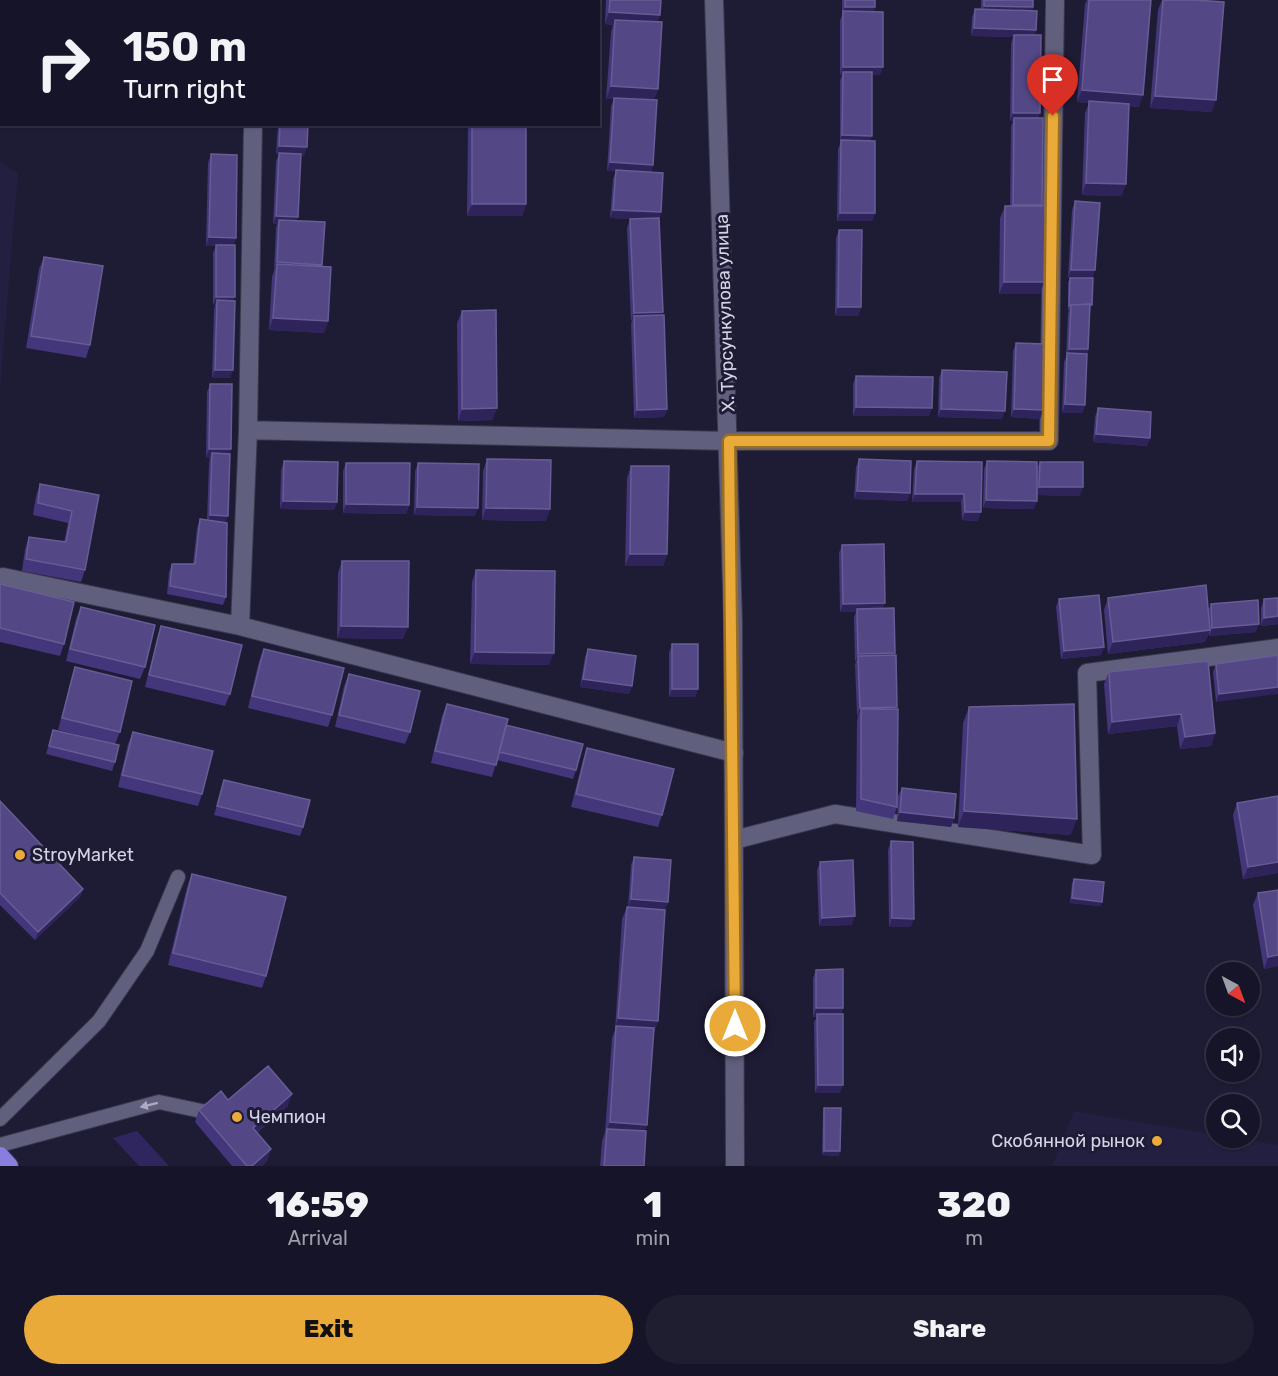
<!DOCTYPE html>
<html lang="en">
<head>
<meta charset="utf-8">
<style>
  :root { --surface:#161428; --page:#1f1d30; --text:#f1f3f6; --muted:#9e9ea8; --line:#353345; --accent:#eaaa39 }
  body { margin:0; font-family:Rubik,sans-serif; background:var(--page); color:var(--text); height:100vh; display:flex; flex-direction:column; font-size:22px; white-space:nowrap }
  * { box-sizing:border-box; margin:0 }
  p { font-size:20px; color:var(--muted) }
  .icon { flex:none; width:33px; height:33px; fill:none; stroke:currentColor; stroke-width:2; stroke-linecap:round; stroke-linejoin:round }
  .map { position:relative; height:1166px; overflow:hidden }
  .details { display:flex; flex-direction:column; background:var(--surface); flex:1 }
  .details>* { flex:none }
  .guide { position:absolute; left:0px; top:0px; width:600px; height:126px; box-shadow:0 2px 4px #0004,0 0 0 2px var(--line); background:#161428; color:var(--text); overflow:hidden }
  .needle { width:39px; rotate:139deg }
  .buttons { position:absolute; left:1206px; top:962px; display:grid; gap:12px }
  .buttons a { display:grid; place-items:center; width:54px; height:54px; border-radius:50%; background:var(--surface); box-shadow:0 2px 4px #0004,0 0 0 2px var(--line); font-size:30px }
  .pin { position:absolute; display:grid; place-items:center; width:51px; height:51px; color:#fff; margin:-62px -26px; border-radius:50% 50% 50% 0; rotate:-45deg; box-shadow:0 0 6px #0007 }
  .pin .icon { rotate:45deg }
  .me { position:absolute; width:66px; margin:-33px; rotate:0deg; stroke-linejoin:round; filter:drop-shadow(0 0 4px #0008) }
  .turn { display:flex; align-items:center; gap:21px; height:126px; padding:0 24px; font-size:27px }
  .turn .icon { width:78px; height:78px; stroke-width:2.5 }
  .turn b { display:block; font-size:42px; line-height:51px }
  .eta { display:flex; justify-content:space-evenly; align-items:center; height:102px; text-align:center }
  .eta b { font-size:36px; font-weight:800; line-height:42px }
  .primary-button { display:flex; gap:12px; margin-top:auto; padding:12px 24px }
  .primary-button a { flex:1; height:69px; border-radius:36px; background:var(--accent); color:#111; font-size:24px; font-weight:800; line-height:69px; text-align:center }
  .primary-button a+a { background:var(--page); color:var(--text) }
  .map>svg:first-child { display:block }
</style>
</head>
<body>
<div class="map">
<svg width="1278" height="1166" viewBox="0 0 1278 1166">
  <rect width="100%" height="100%" fill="#1e1b35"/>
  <!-- built -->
  <path fill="#231f40" d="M0,162L18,173L0,390Z
    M1074,1111L1278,1145V1166H1052Z"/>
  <!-- green -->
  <path fill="#30265f" d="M137,1131L169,1166H139L113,1138Z"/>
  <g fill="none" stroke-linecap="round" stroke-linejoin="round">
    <defs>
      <path id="lane" d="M0,1119L99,1021L147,951L178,877
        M0,1145L159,1102L206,1112"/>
      <path id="street" d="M255,2V0
        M248,430L729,441H1049L1055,0
        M3,577L240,626L734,753
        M240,626L248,430L253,124
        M734,840L835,814L1092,855L1087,673L1278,648"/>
      <path id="secondary" d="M714,0L733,622L735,1166"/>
      <path id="highway" d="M0,1156L9,1166"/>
    </defs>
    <!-- lane casing -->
    <use href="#lane" stroke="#3a374c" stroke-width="16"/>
    <!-- street casing -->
    <use href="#street" stroke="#3a374c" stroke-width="20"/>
    <!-- secondary casing -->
    <use href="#secondary" stroke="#3a374c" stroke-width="20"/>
    <!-- highway casing -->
    <use href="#highway" stroke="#3a374c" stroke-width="20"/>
    <!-- lane -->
    <use href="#lane" stroke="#605f7e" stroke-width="14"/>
    <!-- street -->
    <use href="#street" stroke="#605f7e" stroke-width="18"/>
    <!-- secondary -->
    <use href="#secondary" stroke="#605f7e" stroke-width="18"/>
    <!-- highway -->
    <use href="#highway" stroke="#897ee0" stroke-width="18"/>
  </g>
  <!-- wall -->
  <path fill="#43367a" d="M0,0L2,2V84H0Z
    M606,0H661L660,15L657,22L658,89L654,100L653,165L651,172L661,212L659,218L663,312L662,315L667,409L664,417L634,418L631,324L632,321H631L627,228L630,219H637L610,218L613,179L616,171H607L611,106L614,99H606L611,32L613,25L605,24Z
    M842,0H875L874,12L880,75H872L870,141L875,213L872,221H837L838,149L840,144V80L842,75H840V20L842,15Z
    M981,0H1033V7L1032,11L1036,30L1034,35L1040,113L1038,118L1042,205L1040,294H999L1000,218L1005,206H1010L1011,126L1013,121H1010L1011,43L1013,37L971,36L972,17L975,9H981Z
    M1087,0H1151L1139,107L1129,106L1126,184L1121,196L1082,195L1085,113L1089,103L1077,102L1085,4Z
    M1162,0H1195L1212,112L1150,108L1158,10Z
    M278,124H308L304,156L301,155L296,221L322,267L328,321L324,333L269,330L272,277L274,271L276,228L277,224H273L276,161L279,154H276Z
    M468,124H526V204L522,216H467Z
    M211,154L236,238L233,245V370L230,378H212L214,309L215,305H213V253L216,246H206L208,163Z
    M1075,201L1095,270L1092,278L1088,349L1087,354L1085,405L1082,413H1062L1064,362L1066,357L1068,313L1069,310H1068V282L1070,278H1068L1072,210Z
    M839,230L861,307L858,316H835L836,238Z
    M44,257L90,345L86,358L26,348L39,269Z
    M462,311L497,408L492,420L458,421L457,323Z
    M1016,343L1043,410L1040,419L1011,417L1013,351Z
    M942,370L1002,419L938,417L939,378Z
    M856,376L929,416H853V384Z
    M210,384L230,454L226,523V597L223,605L167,594L169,572L172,564H193L197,528L200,519L207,520L209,462L210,458L206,457L207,392Z
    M1098,408L1150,438L1147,446L1093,442L1095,417Z
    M487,459L546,521L482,520L483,471Z
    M859,459L910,493L907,501L854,499L856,467Z
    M284,461L337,502L334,510L280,509L281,470Z
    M917,461L982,462L978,521L962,520L961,502H912L914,469Z
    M987,461L1037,468L1040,462L1080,496L1037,495L1034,509L983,508L984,469Z
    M346,463L409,505L406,514L343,513V471Z
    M418,463L475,516L414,515L415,471Z
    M631,466L667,554L663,566H625L627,478Z
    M40,484L99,495L85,570L81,582L22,571L25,549L29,537L64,542L68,523L33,515L36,496Z
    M842,545L883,608L895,653L894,655L896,709L897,807L893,819L856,811L857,721L858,716H857L855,664L856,662H855L854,617L856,612H840L839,553Z
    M342,561L403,639L337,638L338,573Z
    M476,570L549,665L470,664L472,582Z
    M0,584L64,644L60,656L0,642Z
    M1108,598L1208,611L1211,604L1256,632L1209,636V633L1205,642L1108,654L1104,610Z
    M1278,598V624L1261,626V608L1264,599Z
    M1059,599L1104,647L1101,655L1061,659L1056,607Z
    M81,607L145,667L140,679L66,661L76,619Z
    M161,626L230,694L225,706L145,687L157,638Z
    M672,644L698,689L695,697H669V653Z
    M264,649L332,715L328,727L248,708L259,661Z
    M588,649L632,686L629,694L580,687L585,657Z
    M1278,655L1216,702L1213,672L1216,664Z
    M75,667L120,732L115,744L58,730L71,679Z
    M1109,672L1215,733L1211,746L1180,749L1177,726L1108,734L1104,684Z
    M349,674L410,732L405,744L335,727L344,686Z
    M447,704L506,725L576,770L573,779L497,760L492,777L431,763L442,716Z
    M969,707L1071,835L958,827L963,723Z
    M53,730L115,762L112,771L46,754Z
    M133,732L202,794L198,806L118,787L128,744Z
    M587,748L662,815L658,827L571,807L583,760Z
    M224,780L303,827L300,836L214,815Z
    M902,788L954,818L951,827L897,821L898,796Z
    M1278,796V873L1243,879L1233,815L1237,803Z
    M0,801L83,889L80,897L35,940L0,905Z
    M891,841L911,927H889L888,850Z
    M634,857L668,902L665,910L658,1021L654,1032L644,1131V1166H600L602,1141L605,1132L612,1038L615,1030L622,919L627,907H628L631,865Z
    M820,862L852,925L819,926L817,870Z
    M192,874L266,976L262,988L168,965L187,887Z
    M1074,879L1102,902L1100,906L1070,903L1072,883Z
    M1278,890V966L1264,969L1253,905L1258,893Z
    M816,970L843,1008L841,1014L840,1093H815L814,1022L817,1017H813V978Z
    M228,1100L288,1106L257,1133L271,1149L267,1161L262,1166H232L195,1122L199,1110Z
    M824,1108L839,1156L822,1155L823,1112Z"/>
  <!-- shaded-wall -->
  <path fill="#2e245a" d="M984,6L1033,7L1030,15L981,14Z
    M845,7H875L872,15L843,11L842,15Z
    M609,12L660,15L655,27L615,20L613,25L605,24Z
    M974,28L1036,30L1033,38L1014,35L1013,37L971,36Z
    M843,67H883L880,75H843V72L842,75H840Z
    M611,86L658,89L654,101L606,99Z
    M1082,90L1143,95L1139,107L1089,103V101V103L1077,102Z
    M1155,96L1216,100L1212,112L1150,108Z
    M1013,113H1040L1037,121L1014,118L1013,121H1010Z
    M842,135L872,136L869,144L841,140L839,144Z
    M279,146L307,147L304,156L276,154Z
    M610,162L653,165L650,173L607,171Z
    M1086,183L1126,184L1121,196L1082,195Z
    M472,204H526L522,216H467Z
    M1013,205H1042L1039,213H1010Z
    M613,210L661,212L658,220L610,218Z
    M840,213H875L872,221H837Z
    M276,216L298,217L295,225L279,220L277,224H273Z
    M209,237L236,238L233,246H206Z
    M277,262L322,265L319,273L277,264L274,271Z
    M1071,270H1095L1092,278H1068Z
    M1004,282H1044L1040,294H999Z
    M216,297H235L232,305L217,300L215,305H213Z
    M838,307H861L858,316H835Z
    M663,312L660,320L634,316L632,321H631L634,313Z
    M273,318L328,321L324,333L269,330Z
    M1069,349H1088L1085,357L1067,353L1066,357Z
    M215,370H233L230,378H212Z
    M1065,404L1085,405L1082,413H1062Z
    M856,407L932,408L929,416H853Z
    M497,408L492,420L458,421L462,409Z
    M667,409L664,417L634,418L637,410Z
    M941,409L1005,411L1002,419L938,417Z
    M1014,409L1043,410L1040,419L1011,417Z
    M1096,434L1150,438L1147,446L1093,442Z
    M209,449H231L228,458L212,453L210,458L206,457Z
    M1039,487H1083L1080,496L1036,495Z
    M857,491L910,493L907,501L854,499Z
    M915,494H964L961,502H912Z
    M986,500L1037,501L1034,509L983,508Z
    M283,501L337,502L334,510L280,509Z
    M346,504L409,505L406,514L343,513Z
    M417,507L478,508L475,516L414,515Z
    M486,508L550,509L546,521L482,520Z
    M965,512H981L978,521L962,520Z
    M210,515L228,516L225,524H207Z
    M630,554H667L663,566H625Z
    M885,603L882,611L857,609L856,612H840L843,604Z
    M1278,616V624L1261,626L1264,618Z
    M1259,624L1256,632L1209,636L1212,628Z
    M341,626L408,627L403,639L337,638Z
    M1210,630L1205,642L1108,654L1113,642Z
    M1104,647L1101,655L1061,659L1064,651Z
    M475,652L554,653L549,665L470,664Z
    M895,653L892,661L858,656L856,662H855L858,654Z
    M583,679L632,686L629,694L580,687Z
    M1278,687V694L1216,702L1219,694Z
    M672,689H698L695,697H669Z
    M897,707L894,715L861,709L858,716H857L860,708Z
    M1181,714L1177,726L1108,734L1112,722Z
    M1215,733L1211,746L1180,749L1185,737Z
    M964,811L1077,819L1071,835L958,827Z
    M900,812L954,818L951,827L897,821Z
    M1278,862V873L1243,879L1248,867Z
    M83,889L80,897L35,940L38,932Z
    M1072,898L1102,902L1100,906L1070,903Z
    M631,899L668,902L665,910L628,907Z
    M855,916L852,925L819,926L822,918Z
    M892,918L914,919L911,927H889Z
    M1278,955V966L1264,969L1268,957Z
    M816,1008H843L840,1016L817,1014V1017H813Z
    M618,1018L658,1021L653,1033L616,1026L614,1030Z
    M818,1085H843L840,1093H815Z
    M292,1094L288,1106L248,1140L253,1128Z
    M610,1122L647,1125L642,1137L607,1130Z
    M271,1149L267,1161L262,1166H252Z
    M824,1151H840L839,1156L822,1155Z"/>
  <!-- building -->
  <path fill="#534786" stroke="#675d95" stroke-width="1.5" d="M0,0H177V2H2V67L0,66Z
    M277,0H307V2H277Z
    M449,0H505V2H449Z
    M610,0H661L660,15L609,12Z
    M845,0H875V7H845Z
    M984,0H1033V7L984,6Z
    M1089,0H1151L1143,95L1082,90Z
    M1163,0H1195L1224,2L1216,100L1155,96Z
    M975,9L1037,11L1036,30L974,28Z
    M843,11L883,12V67H843Z
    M615,20L662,22L658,89L611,86Z
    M1014,35H1041L1040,113H1013Z
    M843,72H872V136L842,135Z
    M614,98L657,100L653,165L610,162Z
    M1089,101L1129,104L1126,184L1086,183Z
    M1014,118H1043L1042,205H1013Z
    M280,124H308L307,147L279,146Z
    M472,124H526V204H472Z
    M841,140L875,141V213H840Z
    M279,153L301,154L298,217L276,216Z
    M211,154L237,155L236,238L209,237Z
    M616,170L663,173L661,212L613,210Z
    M1075,201L1100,203L1095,270H1071Z
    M1005,206H1045L1044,282H1004Z
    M659,218L663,312L634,313L630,219Z
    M279,220L325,222L322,265L277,262Z
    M839,230H862L861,307H838Z
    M216,245H235V297H216Z
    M44,257L103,266L90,345L31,336Z
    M277,264L331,267L328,321L273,318Z
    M1070,278H1093L1092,305H1090V304L1071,305V306H1069Z
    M217,300L235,301L233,370H215Z
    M1090,304L1088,349H1069L1071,305Z
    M496,310L497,408L462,409V311Z
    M664,315L667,409L637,410L634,316Z
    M1016,343L1045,344L1043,410L1014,409Z
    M1067,353L1087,354L1085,405L1065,404Z
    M942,370L1007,372L1005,411L941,409Z
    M856,376L933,377L932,408L856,407Z
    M210,384H232L231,449H209Z
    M1098,408L1151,412L1150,438L1096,434Z
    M212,453L230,454L228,516L210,515Z
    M487,459L551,460L550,509L486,508Z
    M859,459L911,461L910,493L857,491Z
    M284,461L338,462L337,502L283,501Z
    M917,461L982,462L981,512H965L964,494H915Z
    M987,461L1037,462V501L986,500Z
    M1040,462H1083V487H1039Z
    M346,463H410L409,505L346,504Z
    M418,463L479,464L478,508L417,507Z
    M631,466H669L667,554H630Z
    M40,484L99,495L85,570L26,559L29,537L66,542L72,511L38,503Z
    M200,519L227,523L226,597L170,586L172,564H195Z
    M884,544L885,603L843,604L842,545Z
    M342,561H409L408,627L341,626Z
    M476,570L555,571L554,653L475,652Z
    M0,584L74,602L64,644L0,628Z
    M1206,585L1210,630L1113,642L1108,598Z
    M1099,595L1104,647L1064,651L1059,599Z
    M1278,598V616L1264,618V599Z
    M1258,600L1259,624L1212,628L1211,604Z
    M81,607L155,625L145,667L70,649Z
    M894,608L895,653L858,654L857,609Z
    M161,626L242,645L230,694L149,675Z
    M672,644H698V689H672Z
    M264,649L344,668L332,715L252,696Z
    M588,649L636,656L632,686L583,679Z
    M896,655L897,707L860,708L858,656Z
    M1278,655V687L1219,694L1216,664Z
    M1208,661L1215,733L1185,737L1181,714L1112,722L1109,672Z
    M75,667L132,681L120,732L62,718Z
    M349,674L420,691L410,732L339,715Z
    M447,704L508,719L496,765L435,751Z
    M1074,704L1077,819L964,811L969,707Z
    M861,709H898L897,807L861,799Z
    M506,725L583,744L576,770L499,752Z
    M53,730L119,745L115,762L49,746Z
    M133,732L213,751L202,794L122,775Z
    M587,748L674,769L662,815L576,794Z
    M224,780L310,800L303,827L217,806Z
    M902,788L956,794L954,818L900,812Z
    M1278,796V862L1248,867L1237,803Z
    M0,801L83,889L38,932L0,893Z
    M891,841L913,842L914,919L892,918Z
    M634,857L671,860L668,902L631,899Z
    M853,860L855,916L822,918L820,862Z
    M192,874L286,897L266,976L173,953Z
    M1074,879L1104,882L1102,902L1072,898Z
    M1278,890V955L1268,957L1258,893Z
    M627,907L665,910L658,1021L618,1018Z
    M843,969V1008H816V970Z
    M817,1014H843V1085H818Z
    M616,1026L654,1028L647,1125L610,1122Z
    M268,1066L292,1094L253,1128L271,1149L252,1166H247L199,1110L221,1091L228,1100Z
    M824,1108H841L840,1151H824Z
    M607,1129L646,1131L644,1166H604Z"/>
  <!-- one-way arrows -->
  <defs><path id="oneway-solid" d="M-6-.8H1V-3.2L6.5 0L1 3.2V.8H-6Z" transform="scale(1.5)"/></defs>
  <use fill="#ababc2" href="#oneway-solid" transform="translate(149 1105) rotate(166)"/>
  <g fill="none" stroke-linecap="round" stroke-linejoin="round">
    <defs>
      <path id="route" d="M735,1026L729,441H1049L1053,116"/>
    </defs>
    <!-- route casing -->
    <use href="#route" stroke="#986e25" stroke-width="15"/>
    <!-- route -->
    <use href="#route" stroke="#eaaa39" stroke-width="10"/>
  </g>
  <!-- markers -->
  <g fill="#eaaa39" stroke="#1e1b35" stroke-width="2">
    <circle cx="20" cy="855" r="6"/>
    <circle cx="237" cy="1117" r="6"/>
    <circle cx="1157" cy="1141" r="6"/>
  </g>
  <g text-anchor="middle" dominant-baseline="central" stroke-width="6" stroke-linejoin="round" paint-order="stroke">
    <!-- street labels -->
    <g font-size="18" fill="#d4d4e6" stroke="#1e1b35">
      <text transform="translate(725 313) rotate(-92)">Х. Турсункулова улица</text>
    </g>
    <!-- poi labels -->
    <g font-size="18" fill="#d4d4e6" stroke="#1e1b35" text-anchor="start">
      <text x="32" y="855">StroyMarket</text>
      <text x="249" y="1117">Чемпион</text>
      <text x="1145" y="1141" text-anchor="end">Скобянной рынок</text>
    </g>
  </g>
</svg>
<div class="buttons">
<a><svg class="needle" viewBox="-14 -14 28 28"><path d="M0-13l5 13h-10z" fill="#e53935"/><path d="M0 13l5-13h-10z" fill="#9e9ea8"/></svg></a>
<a><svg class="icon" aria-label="sound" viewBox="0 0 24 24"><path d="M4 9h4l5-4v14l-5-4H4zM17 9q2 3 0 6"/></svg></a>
<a><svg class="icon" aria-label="search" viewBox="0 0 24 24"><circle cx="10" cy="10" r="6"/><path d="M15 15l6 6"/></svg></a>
</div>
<div class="pin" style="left:1053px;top:116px;background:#d93025"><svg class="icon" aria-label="arrive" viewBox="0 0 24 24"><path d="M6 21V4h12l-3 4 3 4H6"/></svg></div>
<svg class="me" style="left:735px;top:1026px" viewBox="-20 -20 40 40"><circle r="17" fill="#eaaa39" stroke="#fff" stroke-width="3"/><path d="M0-11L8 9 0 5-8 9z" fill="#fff"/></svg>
<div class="guide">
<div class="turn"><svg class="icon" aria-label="right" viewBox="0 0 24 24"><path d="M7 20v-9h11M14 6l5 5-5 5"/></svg><div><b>150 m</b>Turn right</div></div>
</div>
</div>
<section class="details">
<div class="eta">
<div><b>16:59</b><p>Arrival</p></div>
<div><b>1</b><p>min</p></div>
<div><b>320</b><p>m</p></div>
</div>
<div class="primary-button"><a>Exit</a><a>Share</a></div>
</section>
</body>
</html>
